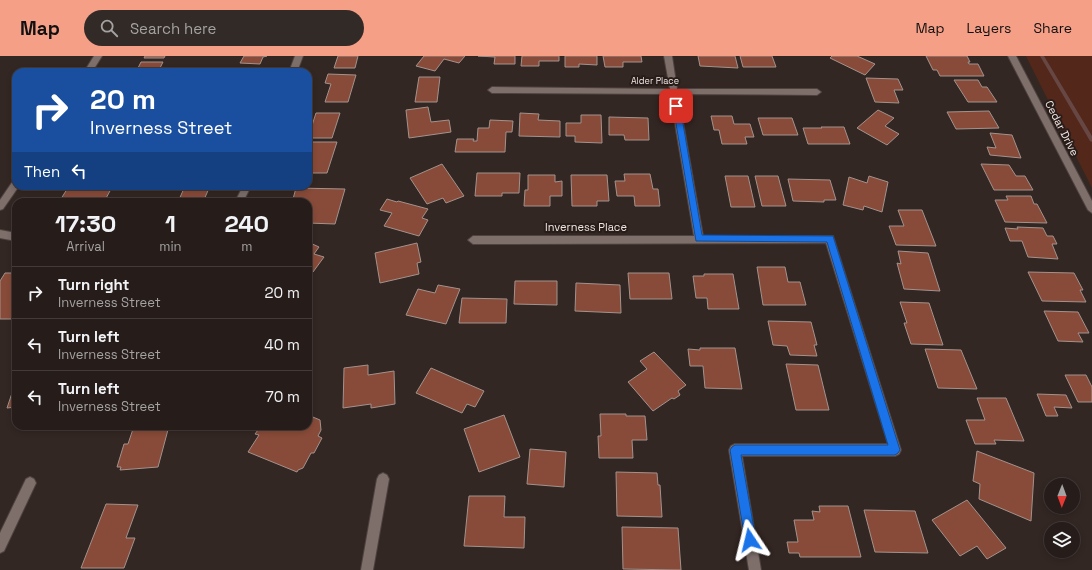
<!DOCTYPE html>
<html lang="en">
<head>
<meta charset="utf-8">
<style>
  :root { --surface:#261d1a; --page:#322a27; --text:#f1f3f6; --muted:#a4a2a2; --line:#423b39; --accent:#f49f86 }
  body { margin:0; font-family:"Space Grotesk",sans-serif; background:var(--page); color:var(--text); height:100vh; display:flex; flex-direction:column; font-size:15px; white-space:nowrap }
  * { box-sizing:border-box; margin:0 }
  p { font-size:13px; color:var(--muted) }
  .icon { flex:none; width:22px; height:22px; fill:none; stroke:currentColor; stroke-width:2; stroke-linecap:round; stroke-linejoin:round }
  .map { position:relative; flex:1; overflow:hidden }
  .panel { position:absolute; left:12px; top:142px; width:300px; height:232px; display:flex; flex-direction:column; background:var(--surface); border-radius:12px; box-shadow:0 2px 6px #0003,0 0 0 1px var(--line) }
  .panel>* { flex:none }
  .top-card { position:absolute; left:12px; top:12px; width:300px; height:122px; border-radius:12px; box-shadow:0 2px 6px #0003,0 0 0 1px var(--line); background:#1a4fa0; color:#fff; overflow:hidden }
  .needle { width:26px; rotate:181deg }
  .buttons { position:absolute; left:1044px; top:422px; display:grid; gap:8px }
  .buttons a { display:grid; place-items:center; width:36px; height:36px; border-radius:50%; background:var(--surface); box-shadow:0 2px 6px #0003,0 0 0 1px var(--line); font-size:20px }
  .pin { position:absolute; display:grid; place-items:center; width:34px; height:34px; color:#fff; margin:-17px; border-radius:8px; box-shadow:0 2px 6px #0006 }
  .me { position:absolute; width:44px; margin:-22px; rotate:350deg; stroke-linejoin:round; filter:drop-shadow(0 0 3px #0008) }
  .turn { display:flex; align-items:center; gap:14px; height:84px; padding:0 12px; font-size:18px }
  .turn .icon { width:52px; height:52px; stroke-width:2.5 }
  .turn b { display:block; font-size:28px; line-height:34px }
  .then { display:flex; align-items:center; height:38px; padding:0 12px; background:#0003; gap:8px; font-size:15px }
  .eta { display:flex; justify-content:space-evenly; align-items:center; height:68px; text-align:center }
  .eta b { font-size:24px; font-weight:700; line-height:28px }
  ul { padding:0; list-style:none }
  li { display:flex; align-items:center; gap:12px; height:52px; padding:0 12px; border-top:1px solid var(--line) }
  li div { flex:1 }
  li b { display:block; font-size:15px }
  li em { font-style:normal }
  header { display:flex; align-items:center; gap:24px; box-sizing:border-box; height:56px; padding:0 20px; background:var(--accent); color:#111 }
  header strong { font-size:19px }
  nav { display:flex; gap:22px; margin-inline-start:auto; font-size:14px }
  .search { width:280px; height:36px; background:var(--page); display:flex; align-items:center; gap:10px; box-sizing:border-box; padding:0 14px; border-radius:22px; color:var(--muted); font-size:15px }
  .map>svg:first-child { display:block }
</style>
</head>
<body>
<header>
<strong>Map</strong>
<div class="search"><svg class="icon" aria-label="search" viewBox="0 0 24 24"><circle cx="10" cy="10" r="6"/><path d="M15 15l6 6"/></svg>Search here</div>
<nav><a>Map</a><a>Layers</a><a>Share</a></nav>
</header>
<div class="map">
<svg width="1092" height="514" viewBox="0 0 1092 514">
  <rect width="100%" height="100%" fill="#332723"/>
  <!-- green -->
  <path fill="#53271a" d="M1026,0H1092V132Z"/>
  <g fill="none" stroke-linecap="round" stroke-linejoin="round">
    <!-- stream -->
    <path fill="#664744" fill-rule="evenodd" d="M1040,0H1044L1092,80V86L1090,85Z"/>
  </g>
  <!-- building -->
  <path fill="#894b39" stroke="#a2928d" d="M145,0H165L164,2H144Z
    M244,0H267L263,1L260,8L240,7Z
    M338,0H358L355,12H334Z
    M424,0H465L459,7L444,3L435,15L416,10Z
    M478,0H515V8H494L495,1Z
    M522,0H559V5H539V10H521Z
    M565,0H597V9L579,8V11H565Z
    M603,0H641L642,6H623V11H605Z
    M698,0H735L738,12L700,10Z
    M740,0H772L776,11H743Z
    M832,0H857L875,8L865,19L830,2Z
    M926,0H967L970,6H968L969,8H978L984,20H940L937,14H933Z
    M141,6H163L158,16H136Z
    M328,18L356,19L348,46H325L331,28L325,27Z
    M419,21H440L437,46H415Z
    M866,22L898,23L903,34H894L899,47L875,46Z
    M954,24H978L982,31H987L997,46H968Z
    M428,51L431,66L449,64L451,76L409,82L406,54Z
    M878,54L894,62L885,70L899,78L887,89L857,72Z
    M989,55L999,72L956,73L947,56Z
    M316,57H340L332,82H308Z
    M520,57L539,58L538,64L560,65V81L519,80Z
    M581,59H601L602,87L575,86V80H566V67H581Z
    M711,60H732L734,68H750L754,81H745L747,88H722L719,74H714Z
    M609,61L648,62L649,84H625L624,79H609Z
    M758,62H792L798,79H763Z
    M490,64L513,65L512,76H506L505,96H455L457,83H474L473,85H477L478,72H489Z
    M821,71H844L850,88H808L803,72H822Z
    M990,77L1012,79L1021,102L990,99L987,91L996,92Z
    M312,86H337L327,117H308V97Z
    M442,108L464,140L446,147L443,142L427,148L410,122Z
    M981,108L1009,109L1016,120H1025L1033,134H994Z
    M477,117H520L519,137H502V140H475Z
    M624,118H650L653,133H658L660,150H635L634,140H617L615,125H625Z
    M528,119H555V126L562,125V140H550V150H524L525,134H528Z
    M571,119H607L609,145H597V150H572Z
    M725,120H748L755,151H731Z
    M755,120H778L786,150H762Z
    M869,120L888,126L882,156L864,150L863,154L843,149L849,121L867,127Z
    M788,123L830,124L836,144H824V146L793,145Z
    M65,130H116L114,133H111L104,146H59L69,130Z
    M185,130H210L203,146H178Z
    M296,132L345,133L335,168L308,167V146H304L305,143H293Z
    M1006,140H1031L1034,148H1037L1047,167L1005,166L995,144H1008Z
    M387,143L397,146L398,145L428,153L422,162L428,164L419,180L384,170L392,157L380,154Z
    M898,154H922L936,190L896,189L889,170H904Z
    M1017,171L1043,172L1047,180H1053L1057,188H1052L1058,203L1028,201L1022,185H1010L1005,172L1018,173Z
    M308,186L319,191L314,198L324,201L313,216L308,214Z
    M417,187L421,206L417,207L419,218L380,227L375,197Z
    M898,195L928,197L940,235L904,233L897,207L901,208Z
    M757,211H785L788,226H800L806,249H763Z
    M1028,216L1074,217L1083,234H1080L1086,246L1042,245Z
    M5,217H16V263H0V225Z
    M628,217H669L672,243H630Z
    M704,218H733L739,253H708L707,242H696L693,220H704Z
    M515,225H557V249L514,248Z
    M576,227L620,229L621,257L575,255Z
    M438,229L460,233L446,268L406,259L418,233L435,237Z
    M462,242L507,243L506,267H459Z
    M900,246L929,247L943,289L911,288L904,267H907Z
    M1044,255L1078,256L1089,277H1078L1083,286L1058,285Z
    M768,265L811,266L817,289H814L817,300L790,299L787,290L773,289Z
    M700,292H735L742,333L705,332L703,310H690L688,293L700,294Z
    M925,293L961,294L977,333L938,332Z
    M654,296L686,329L678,335L680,339L674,343L672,342L653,355L628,326L647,313L640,305Z
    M786,308L818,309L829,354H796Z
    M368,309V319L394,315L395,348L371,352V348L343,352L344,312Z
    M431,312L484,335L475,351L467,348L462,357L416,337Z
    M1065,319H1086L1092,331V346H1078Z
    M16,325V351L7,352Z
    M1037,338L1066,339L1072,352L1054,351L1058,360H1046Z
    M977,342H1006L1024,385L994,384L996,388H975L966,364H985Z
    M600,358H626V360H645L647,384H632L633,402H599L598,380H601Z
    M308,359L320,364L321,374L318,380L322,382L314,397H311L303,412L298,414L297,416L248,396L259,379L255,378L261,370H308Z
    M504,359L520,401L479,416L464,373Z
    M134,370H169L158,411L120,414L121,411H117L124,388H128Z
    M530,393L566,396L564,431L527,428Z
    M977,395L1034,417L1031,465L979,443L980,428L973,425Z
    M616,416L657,417L658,429H660L662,461L617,460Z
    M469,440H505L504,461H525L524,492L464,490Z
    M967,444L1006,492L987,503L977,490L960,500L932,464Z
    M106,448L138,449L126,482H135L124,512H81Z
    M819,450H848L861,501H800L799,497H789L787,486H798L794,464H814L812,455L820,456Z
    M864,454L915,455L928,497L875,496Z
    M622,471L678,472L681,514L623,513Z"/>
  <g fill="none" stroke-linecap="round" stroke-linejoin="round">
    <defs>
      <path id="street" d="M94,0H102L92,16H84Z
        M295,0H303L297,16H289Z
        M664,0H672L677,33H817L821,36L817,39L678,38L703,180H833L901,394L899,398L895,400H742L761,514H749L729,394L731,390L735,388H888L826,187L473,188L468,184L473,180H694L670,38L492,37L488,34L492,31L670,33Z
        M16,124V130H19L3,153L0,154V144L13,125Z
        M243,130H251L243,146H235Z
        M0,174L16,177V185L0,182Z
        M383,417L387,419L389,423L373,514H361L377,423L379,419Z
        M30,421L34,423L36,427L4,495L0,497V477L26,423Z"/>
      <path id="secondary" d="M1008,0H1016L1092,145V157L1088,154Z"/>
    </defs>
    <!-- street casing -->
    <use href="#street" stroke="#4e4340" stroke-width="2"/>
    <!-- secondary casing -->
    <use href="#secondary" stroke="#4e4340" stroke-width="2"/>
    <!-- street -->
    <use href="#street" fill="#7e6f6b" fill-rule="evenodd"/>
    <!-- secondary -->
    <use href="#secondary" fill="#7e6f6b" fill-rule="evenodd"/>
  </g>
  <!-- route -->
  <path fill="#1a73e8" stroke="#114b97" d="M674,48H676L680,50L702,179L833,180L900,394L898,397L895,399H741L756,484L754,488L750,490L746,488L745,484L730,394L732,391L735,389H888L827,186L696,185L673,50Z"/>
  <g text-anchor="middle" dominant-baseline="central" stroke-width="4" stroke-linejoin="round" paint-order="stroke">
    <!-- far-street labels -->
    <g font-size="9" fill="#efe6e4" stroke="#291d19">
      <text x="655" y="25">Alder Place</text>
    </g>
    <!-- street labels -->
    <g font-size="11" fill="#efe6e4" stroke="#291d19">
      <text transform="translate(1062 72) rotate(63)">Cedar Drive</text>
      <text x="586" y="171">Inverness Place</text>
    </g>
  </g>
</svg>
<div class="buttons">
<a><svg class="needle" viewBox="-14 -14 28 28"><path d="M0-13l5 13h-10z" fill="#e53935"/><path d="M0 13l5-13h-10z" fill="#a4a2a2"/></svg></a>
<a><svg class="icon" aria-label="layers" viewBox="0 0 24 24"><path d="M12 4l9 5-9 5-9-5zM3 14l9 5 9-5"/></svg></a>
</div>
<div class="pin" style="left:676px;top:50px;background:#d93025"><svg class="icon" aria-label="arrive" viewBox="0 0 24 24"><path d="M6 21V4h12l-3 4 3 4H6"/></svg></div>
<svg class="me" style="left:750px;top:484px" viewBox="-20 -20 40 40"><path d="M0-17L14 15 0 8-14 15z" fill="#1a73e8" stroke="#fff" stroke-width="4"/></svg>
<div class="top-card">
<div class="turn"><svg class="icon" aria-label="right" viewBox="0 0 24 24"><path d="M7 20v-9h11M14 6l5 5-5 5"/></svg><div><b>20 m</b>Inverness Street</div></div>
<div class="then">Then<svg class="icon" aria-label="left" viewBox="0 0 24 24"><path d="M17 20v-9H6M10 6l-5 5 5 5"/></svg></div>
</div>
<section class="panel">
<div class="eta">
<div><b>17:30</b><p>Arrival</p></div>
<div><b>1</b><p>min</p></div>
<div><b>240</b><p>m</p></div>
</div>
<ul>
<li><svg class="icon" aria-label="right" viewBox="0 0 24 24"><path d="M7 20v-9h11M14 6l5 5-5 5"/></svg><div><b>Turn right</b><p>Inverness Street</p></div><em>20 m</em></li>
<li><svg class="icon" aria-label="left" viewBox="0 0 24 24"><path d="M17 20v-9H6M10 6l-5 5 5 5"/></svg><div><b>Turn left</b><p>Inverness Street</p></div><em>40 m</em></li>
<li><svg class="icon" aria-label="left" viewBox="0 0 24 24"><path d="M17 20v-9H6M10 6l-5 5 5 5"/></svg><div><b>Turn left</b><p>Inverness Street</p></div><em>70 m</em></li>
</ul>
</section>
</div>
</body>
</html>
